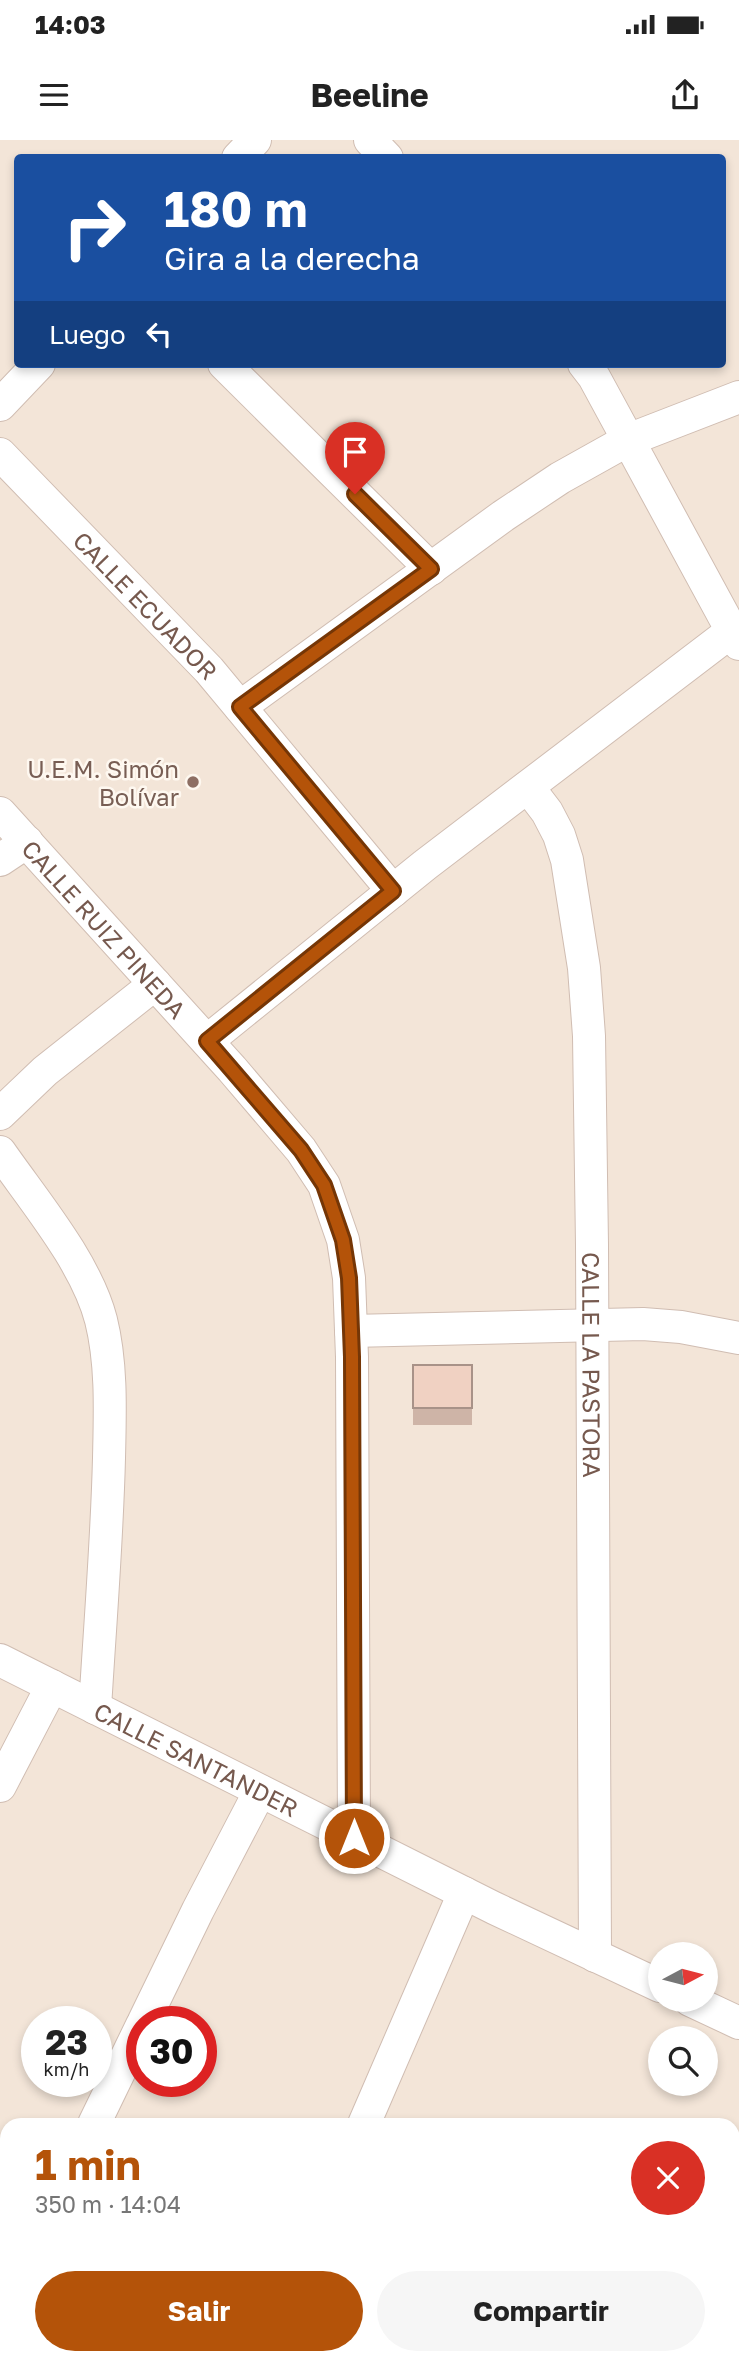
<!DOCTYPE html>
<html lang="es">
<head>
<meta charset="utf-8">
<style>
  :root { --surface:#fff; --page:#f6f6f6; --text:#222; --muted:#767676; --accent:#b45309 }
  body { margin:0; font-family:"Golos Text",sans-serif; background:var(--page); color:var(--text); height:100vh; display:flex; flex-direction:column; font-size:26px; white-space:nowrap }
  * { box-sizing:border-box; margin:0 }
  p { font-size:23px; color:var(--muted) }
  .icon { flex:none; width:38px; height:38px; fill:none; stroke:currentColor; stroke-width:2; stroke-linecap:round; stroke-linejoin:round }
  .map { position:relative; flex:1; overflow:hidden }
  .side { position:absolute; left:0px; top:1978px; width:740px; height:247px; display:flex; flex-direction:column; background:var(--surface); border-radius:21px 21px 0 0; box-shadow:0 4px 10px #0003 }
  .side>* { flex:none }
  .hud { position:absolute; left:14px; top:14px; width:712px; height:214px; border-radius:7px; box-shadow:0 4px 10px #0003; background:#1a4fa0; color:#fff; overflow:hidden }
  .needle { width:46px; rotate:83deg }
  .buttons { position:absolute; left:648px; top:1802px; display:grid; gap:14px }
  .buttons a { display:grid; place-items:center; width:70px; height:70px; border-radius:50%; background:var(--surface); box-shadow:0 4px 10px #0003; font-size:35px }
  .speed { position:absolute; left:21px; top:1866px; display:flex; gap:14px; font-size:35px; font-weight:700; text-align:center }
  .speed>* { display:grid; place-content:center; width:91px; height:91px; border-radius:50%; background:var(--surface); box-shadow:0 4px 10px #0003; line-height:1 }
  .speed small { font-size:18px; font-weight:400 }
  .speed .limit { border:10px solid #d22; background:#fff; color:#111 }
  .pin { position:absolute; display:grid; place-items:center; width:60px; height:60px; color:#fff; margin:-72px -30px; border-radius:50% 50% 50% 0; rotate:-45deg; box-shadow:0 0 7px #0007 }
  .pin .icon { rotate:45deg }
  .me { position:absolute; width:77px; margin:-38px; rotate:0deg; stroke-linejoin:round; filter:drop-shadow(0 0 5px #0008) }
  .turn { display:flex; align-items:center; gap:24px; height:147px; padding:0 35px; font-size:32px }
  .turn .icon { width:91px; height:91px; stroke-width:2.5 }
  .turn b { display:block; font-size:49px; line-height:60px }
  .then { display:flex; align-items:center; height:66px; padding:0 35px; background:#0003; gap:14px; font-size:26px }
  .round { display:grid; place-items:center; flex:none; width:74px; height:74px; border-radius:37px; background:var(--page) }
  .headline { display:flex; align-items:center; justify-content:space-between; height:119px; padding:0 35px }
  h1 { font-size:42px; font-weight:700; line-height:52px; color:var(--accent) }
  .button { display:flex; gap:14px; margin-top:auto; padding:14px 35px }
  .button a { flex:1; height:80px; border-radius:42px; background:var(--accent); color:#fff; font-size:28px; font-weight:700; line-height:80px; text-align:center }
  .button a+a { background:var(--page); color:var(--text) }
  .status { display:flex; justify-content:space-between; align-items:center; height:49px; padding:0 35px; background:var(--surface); direction:ltr }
  .status svg { height:19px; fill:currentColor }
  header { display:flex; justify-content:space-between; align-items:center; height:91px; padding:0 35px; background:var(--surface); font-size:32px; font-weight:700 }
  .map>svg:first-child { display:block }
</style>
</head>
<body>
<div class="status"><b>14:03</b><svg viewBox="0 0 49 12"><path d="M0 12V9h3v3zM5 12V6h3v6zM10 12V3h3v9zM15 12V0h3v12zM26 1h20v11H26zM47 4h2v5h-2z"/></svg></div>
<header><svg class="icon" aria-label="menu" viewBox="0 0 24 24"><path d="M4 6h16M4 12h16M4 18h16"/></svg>Beeline<svg class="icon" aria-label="share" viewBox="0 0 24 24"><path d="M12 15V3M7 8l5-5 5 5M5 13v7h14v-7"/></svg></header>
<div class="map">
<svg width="739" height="2223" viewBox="0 0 739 2223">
  <rect width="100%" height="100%" fill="#fcf3ea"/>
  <!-- residential -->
  <path fill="#f3e5d8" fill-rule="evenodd" d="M0,0H739V2223H0ZM18,18H723V224H18ZM660,1815H705V1860H660ZM37,1881H96V1941H37ZM142,1881H201V1941H142ZM660,1899H705V1944H660ZM7,1984H733V2217H7Z"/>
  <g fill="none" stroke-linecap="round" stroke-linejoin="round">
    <defs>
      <g id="minor">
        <path d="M370,0L387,18"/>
        <path d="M238,18L255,0"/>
        <path d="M224,224L431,429"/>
        <path d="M584,224L594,237L739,504"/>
        <path d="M0,265L39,224"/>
        <path id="s1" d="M0,314L209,530L393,751"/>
        <path d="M240,567L503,376L560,338L628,300L739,257"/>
        <path id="s2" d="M528,647L547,672L559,695L567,720L584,828L589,896L592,1105L595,1816"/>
        <path id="s3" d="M0,673L232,929L301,1010L324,1045L343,1100L349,1138L352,1217L354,1698"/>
        <path d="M0,720L27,702"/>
        <path d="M207,901L425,725L732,491"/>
        <path d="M0,974L45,931L155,844"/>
        <path d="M0,1012C34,1061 86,1122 101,1180C112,1224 110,1273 109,1318C107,1401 100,1485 95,1568"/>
        <path d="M351,1191L643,1184L681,1187L739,1198"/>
        <path id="s4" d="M0,1520L494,1768L660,1846"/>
        <path d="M0,1646L52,1546"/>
        <path d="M690,1860L739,1883"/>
        <path d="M144,1881L198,1770L260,1651"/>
        <path d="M94,1984L142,1885"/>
        <path d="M364,1984L464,1753"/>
        <path d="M0,2135L7,2138"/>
        <path d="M0,2179L7,2164"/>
        <path d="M160,2217L171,2223"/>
        <path d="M679,2217L690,2223"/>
        <path d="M308,2223L309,2217"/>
      </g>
    </defs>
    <!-- minor casing -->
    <use href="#minor" stroke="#d0bdb2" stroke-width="34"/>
    <!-- minor -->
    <use href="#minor" stroke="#fff" stroke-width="32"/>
  </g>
  <!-- wall -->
  <path fill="#ceb4a7" d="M413,1225H472V1285H413Z"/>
  <!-- building -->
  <path fill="#f0d1c2" stroke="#a89288" stroke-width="2" d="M413,1225H472V1268H413Z"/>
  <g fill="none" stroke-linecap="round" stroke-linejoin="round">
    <defs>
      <path id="route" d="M354,1698L352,1217L349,1138L343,1100L324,1045L301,1010L207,901L393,751L240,567L431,429L355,354"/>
    </defs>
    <!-- route casing -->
    <use href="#route" stroke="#753606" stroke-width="18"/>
    <!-- route -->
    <use href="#route" stroke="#b45309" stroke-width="12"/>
  </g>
  <!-- markers -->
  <circle fill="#8d6e63" stroke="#fef8f0" stroke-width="2.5" cx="193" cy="642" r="7"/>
  <g text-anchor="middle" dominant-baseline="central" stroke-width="5" stroke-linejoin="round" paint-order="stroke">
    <!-- street labels -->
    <g font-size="24" fill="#76594e" stroke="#fef8f0">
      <text stroke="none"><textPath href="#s1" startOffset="210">CALLE ECUADOR</textPath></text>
      <text stroke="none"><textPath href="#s3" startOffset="156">CALLE RUIZ PINEDA</textPath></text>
      <text stroke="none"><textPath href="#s2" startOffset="590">CALLE LA PASTORA</textPath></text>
      <text stroke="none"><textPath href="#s4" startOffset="220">CALLE SANTANDER</textPath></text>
    </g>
    <!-- education labels -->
    <g font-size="24" fill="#785e54" stroke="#fef8f0" text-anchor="end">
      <text x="179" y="628">U.E.M. Simón<tspan x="179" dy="28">Bolívar</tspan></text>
    </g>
  </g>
</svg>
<div class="buttons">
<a><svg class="needle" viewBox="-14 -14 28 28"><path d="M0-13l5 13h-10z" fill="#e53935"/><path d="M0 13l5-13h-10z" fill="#767676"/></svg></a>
<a><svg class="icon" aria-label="search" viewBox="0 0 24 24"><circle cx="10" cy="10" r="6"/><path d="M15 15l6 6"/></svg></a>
</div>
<div class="speed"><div>23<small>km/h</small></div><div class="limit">30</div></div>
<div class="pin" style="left:355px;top:354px;background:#d93025"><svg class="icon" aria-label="arrive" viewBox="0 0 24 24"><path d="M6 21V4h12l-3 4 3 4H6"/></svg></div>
<svg class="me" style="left:354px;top:1698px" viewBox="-20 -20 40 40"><circle r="17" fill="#b45309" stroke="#fff" stroke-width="3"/><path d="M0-11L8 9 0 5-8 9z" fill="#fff"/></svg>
<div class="hud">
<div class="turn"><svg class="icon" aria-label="right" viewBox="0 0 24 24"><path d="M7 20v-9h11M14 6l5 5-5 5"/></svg><div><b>180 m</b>Gira a la derecha</div></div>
<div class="then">Luego<svg class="icon" aria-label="left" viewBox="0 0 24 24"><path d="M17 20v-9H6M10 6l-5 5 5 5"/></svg></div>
</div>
<section class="side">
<div class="headline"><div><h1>1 min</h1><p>350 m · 14:04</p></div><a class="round" style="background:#d93025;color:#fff"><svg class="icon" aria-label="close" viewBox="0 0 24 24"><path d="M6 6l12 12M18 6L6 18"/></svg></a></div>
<div class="button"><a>Salir</a><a>Compartir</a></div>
</section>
</div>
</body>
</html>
